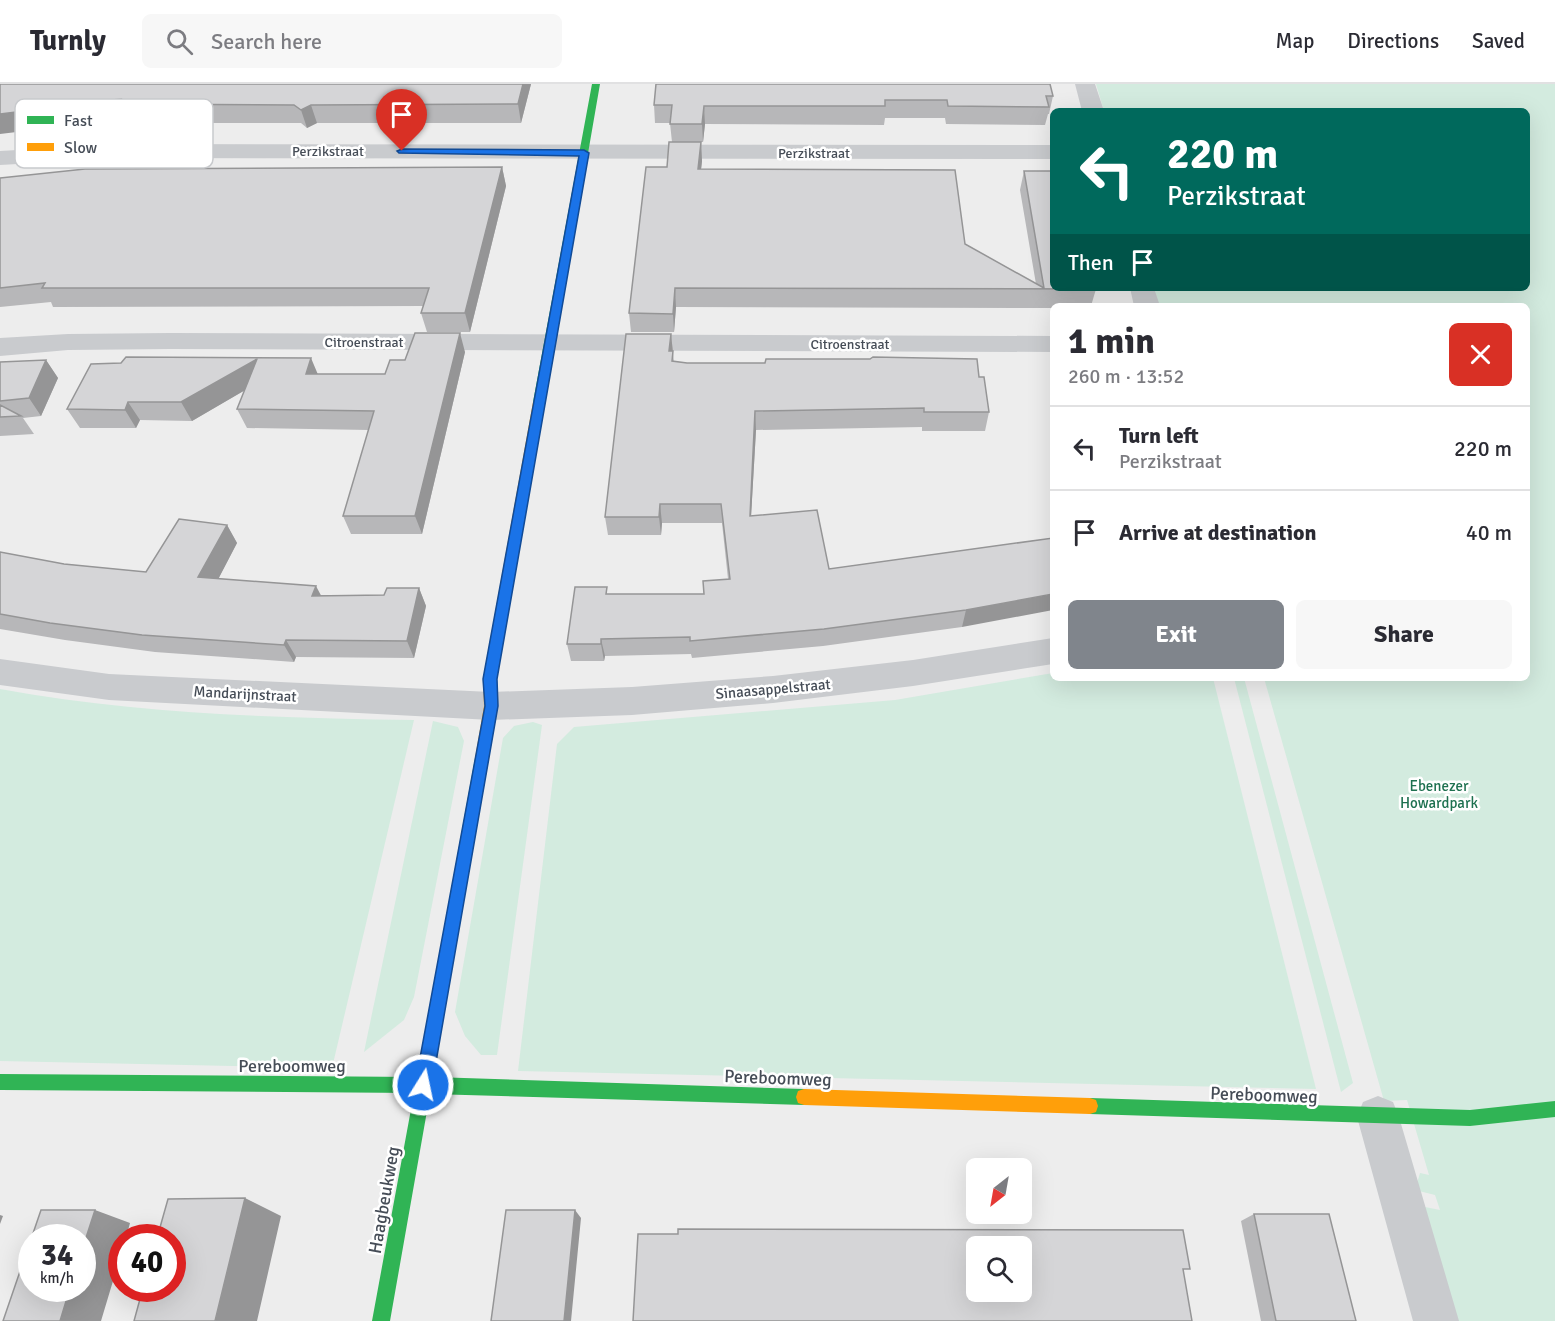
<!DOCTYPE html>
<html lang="en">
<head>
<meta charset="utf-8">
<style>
  :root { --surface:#fff; --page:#f7f7f7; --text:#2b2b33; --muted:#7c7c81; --line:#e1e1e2; --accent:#80858c }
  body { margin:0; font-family:Signika,sans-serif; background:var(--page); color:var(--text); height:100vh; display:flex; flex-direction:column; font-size:22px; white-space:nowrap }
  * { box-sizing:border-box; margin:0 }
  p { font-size:20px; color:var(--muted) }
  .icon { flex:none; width:33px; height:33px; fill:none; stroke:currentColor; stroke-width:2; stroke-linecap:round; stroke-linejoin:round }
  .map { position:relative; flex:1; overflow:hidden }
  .details { position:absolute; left:1050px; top:219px; width:480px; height:378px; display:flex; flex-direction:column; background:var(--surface); border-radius:9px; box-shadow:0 6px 24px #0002 }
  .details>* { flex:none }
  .guide { position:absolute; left:1050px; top:24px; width:480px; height:183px; border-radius:9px; box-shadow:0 6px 24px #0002; background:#00695c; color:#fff; overflow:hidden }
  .needle { width:39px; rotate:211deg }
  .buttons { position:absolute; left:966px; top:1074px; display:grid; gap:12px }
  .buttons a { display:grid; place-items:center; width:66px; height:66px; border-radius:9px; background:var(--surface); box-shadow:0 6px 24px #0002; font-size:30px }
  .speed { position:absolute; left:18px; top:1140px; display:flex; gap:12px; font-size:30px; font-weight:700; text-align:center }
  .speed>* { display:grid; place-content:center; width:78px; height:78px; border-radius:50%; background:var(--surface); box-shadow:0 6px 24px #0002; line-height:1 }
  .speed small { font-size:15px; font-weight:400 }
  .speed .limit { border:9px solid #d22; background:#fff; color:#111 }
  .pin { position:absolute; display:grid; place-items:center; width:51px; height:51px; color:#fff; margin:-62px -26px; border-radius:50% 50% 50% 0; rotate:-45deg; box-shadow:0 0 6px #0007 }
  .pin .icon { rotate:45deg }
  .me { position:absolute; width:66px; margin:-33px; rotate:10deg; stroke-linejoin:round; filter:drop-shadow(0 0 4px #0008) }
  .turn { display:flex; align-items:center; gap:21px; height:126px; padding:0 18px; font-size:27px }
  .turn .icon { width:78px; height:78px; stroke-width:2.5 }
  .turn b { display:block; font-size:42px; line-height:51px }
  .then { display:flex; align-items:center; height:57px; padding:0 18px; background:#0003; gap:12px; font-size:22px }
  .round { display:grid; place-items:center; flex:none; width:63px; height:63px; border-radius:9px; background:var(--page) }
  .head { display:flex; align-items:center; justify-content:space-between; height:102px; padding:0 18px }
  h1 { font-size:36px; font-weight:800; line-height:45px }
  .action { display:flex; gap:12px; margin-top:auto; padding:12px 18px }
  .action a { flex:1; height:69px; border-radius:9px; background:var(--accent); color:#fff; font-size:24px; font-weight:800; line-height:69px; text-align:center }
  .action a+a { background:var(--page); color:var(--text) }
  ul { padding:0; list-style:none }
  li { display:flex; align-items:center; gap:18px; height:84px; padding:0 18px; border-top:2px solid var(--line) }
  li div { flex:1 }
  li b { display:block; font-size:22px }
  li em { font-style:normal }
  header { display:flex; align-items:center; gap:36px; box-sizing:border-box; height:84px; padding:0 30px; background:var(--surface); border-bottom:2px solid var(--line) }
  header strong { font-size:28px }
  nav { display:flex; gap:33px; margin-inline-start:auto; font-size:21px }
  .search { width:420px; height:54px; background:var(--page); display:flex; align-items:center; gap:15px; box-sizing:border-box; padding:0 21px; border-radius:9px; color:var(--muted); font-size:22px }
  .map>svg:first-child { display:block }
</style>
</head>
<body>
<header>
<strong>Turnly</strong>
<div class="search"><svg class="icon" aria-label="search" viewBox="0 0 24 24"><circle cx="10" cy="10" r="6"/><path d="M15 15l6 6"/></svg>Search here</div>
<nav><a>Map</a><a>Directions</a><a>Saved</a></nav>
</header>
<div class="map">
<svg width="1555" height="1237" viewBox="0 0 1555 1237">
  <rect width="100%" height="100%" fill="#ededed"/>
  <!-- green -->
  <path fill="#d3ebdf" d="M1096,0H1555V1237H1455L1420,1122L1440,1126L1435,1111L1415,1106L1420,1089L1429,1091L1407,1016L1384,1017L1264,594H1527V222H1159L1154,204H1527V27H1104Z
    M1053,589V594H1213L1316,1005L518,987L557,660L574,643L895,616Z
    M1234,594H1244L1353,999L1341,1008Z
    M0,605C137,630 275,634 414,636L332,984L0,977Z
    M433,637L458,643L464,657L414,913L404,936L364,968Z
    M533,638L542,641L497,971H481L465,952L455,928L503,654L514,642Z"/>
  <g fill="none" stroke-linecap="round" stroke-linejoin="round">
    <!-- street -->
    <path fill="#c9cbce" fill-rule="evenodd" d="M1075,0H1095L1104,27H1082Z
      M122,60L1053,61V75L122,74L0,81V67Z
      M1130,204H1154L1160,222H1134Z
      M170,249L1053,252V268L170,265L68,266L0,272V254L68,250Z
      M1053,554V580L913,602L773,619L632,631L491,636L109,616L0,601V575L109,590L491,608L632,603L773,592L913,576Z
      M1378,1012L1393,1018L1399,1033L1459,1237H1413L1357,1033L1363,1018Z"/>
    <!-- fast -->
    <path fill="#30b455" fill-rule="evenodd" d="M592,0H600L545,318L539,322L533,318Z
      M482,668L487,670L489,674L433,993L804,1005L810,1007L812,1013L810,1019L804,1021L430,1010L390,1237H372L414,1009L0,1006V990L417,993L475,674L477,670Z
      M1090,1014L1470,1026L1555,1017V1033L1470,1042L1090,1030L1084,1028L1082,1022L1084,1016Z"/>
    <!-- slow -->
    <path fill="#ff9f0a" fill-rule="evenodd" d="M539,314L545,318L497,595L498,622L489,674L487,678L482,680L477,678L475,674L484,622L483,595L533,318Z
      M804,1005L1090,1014L1096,1016L1098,1022L1096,1028L1090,1030L804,1021L798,1019L796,1013L798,1007Z"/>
  </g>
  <!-- wall -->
  <path fill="#b7b7b9" d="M0,0H531L521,39H317L307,44L301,39H127L125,35Z
    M1053,12L1049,30H1048L1045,41L946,40L945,34H885L884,41L705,40L703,58H701L702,77L701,85L965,160L1036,200L1020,106L1024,87L1096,205L1091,222H1053V224L676,223L674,248H631L629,229L667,83L672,58L670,39H655L654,21Z
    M502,83L506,102L470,248H427L421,229L423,222L53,223L51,218L0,223V94Z
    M671,250L674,278L687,279L979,293L989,328L985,347H922V343L756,346L751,432L829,485L1053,454L962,543L823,562L692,574L691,570L605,572L604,577H571L567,560L608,510H704L728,495L722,439H662L661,451H608L605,433Z
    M465,268L422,450H351L343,432L369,346L247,344L237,325L245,306L192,337L140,336L136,344H80L67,325L318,290H385L405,276Z
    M46,276L58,294L41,332L23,334L34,350L0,352V278Z
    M227,441L237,459L218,495L321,511H384L419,504L426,522L414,574L296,573L294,578L155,568L65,556L0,545V468L64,480L146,488Z
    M1254,1130L1356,1237H1261L1241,1137Z"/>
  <!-- shaded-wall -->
  <path fill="#959596" d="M523,0H531L521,39L518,20Z
    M121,15L118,20L125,35L0,50V30Z
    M311,21L317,39L307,44L301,26Z
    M704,22L705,40L703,58L702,40Z
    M701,58L702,77L699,104L698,85Z
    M502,83L506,102L470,248L465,229Z
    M675,204L676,223L674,248L673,230Z
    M460,249L465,268L422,450L415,432Z
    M671,250L673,269L669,267Z
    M311,274L319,293L306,290Z
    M257,275L266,294L192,337L181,318Z
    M46,276L58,294L41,332L29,314Z
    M128,318L140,336L136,344L125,326Z
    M755,327L756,346L750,451V432Z
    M660,420L662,439L661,451L659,433Z
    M227,441L237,459L210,511L198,493Z
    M316,502L325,519L312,512Z
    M419,504L426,522L414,574L407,557Z
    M1053,510V526L962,543L966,526Z
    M601,555L605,572L604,577L601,560Z
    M286,556L296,573L294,578L284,561Z
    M245,1114L281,1132L257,1237H215Z
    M95,1126L130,1139L126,1154H122V1167L101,1237H60L70,1204H82V1166Z
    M575,1126L581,1134L571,1237H564Z
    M0,1131L3,1132L0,1140Z"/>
  <!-- building -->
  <path fill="#d5d5d7" stroke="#959596" stroke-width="1.5" fill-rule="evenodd" d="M0,0H523L518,20L311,21L301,26L294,21L118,20L121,15L0,30Z
    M656,0H1050L1053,12H1046L1049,23L948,22L947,16H885V22H704L702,40H670L672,21H654Z
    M669,58H701L698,85L955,86L965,160L1044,204L1024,87H1053V204H1095L1096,205L675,204L673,230L629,229L646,83H667Z
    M502,83L465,229H421L429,204H42L45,199L0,204V94L85,85Z
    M415,249H460L415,432H343L374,327L237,325L257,275L181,318H128L125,326L67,325L91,280L121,279L126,273L311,274L306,290H385L390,276H405Z
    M626,250H671L669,267H673L672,277L687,279H765L766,275H870L873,273L977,275L979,293H984L989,328H924V324L755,327L750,432L817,426L829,485L1053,454V510L966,526L824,545L690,557V553L601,555V560H567L575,503H607L606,510H704L703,497L730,495L721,420H660L659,433H605Z
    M46,276L29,314L0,317V278Z
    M0,321L21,332L0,333Z
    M179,435L227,441L198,493L316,502L312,512L384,511L387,504H419L407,557L286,556L284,561L142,551L50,539L0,530V468L64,480L146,488Z
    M245,1114L215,1237H134L143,1204H172V1154H157L168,1115Z
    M41,1126H95L82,1166V1154H32V1204H70L60,1237H3Z
    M506,1126H575L564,1237H491Z
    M1254,1130H1329L1356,1237H1276Z
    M678,1145L1183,1146L1190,1185H1183L1192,1237H633L638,1150H678ZM976,1162H1022V1208H976Z"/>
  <!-- route -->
  <path fill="#1a73e8" stroke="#114b97" stroke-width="1.5" d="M402,65L584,66L589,69L497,595L498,622L432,1001L429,1007L423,1009L417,1007L415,1001L485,622L483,595L579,72L399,69L397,67Z"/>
  <g text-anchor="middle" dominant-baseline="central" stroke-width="5" stroke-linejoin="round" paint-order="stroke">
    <!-- far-street labels -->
    <g font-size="14" fill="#464d57" stroke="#fff">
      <text x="328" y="67">Perzikstraat</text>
      <text x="814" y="69">Perzikstraat</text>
      <text x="364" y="258">Citroenstraat</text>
      <text x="850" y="260">Citroenstraat</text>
    </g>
    <!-- street labels -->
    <g font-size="15" fill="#464d57" stroke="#fff">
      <text transform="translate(773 605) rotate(-5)">Sinaasappelstraat</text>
      <text transform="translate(245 610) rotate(3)">Mandarijnstraat</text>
    </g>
    <!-- park labels -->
    <g font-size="15" fill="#1e7150" stroke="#fff">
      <text x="1439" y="702">Ebenezer<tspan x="1439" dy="17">Howardpark</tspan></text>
    </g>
    <!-- near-street labels -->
    <g font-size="18" fill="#464d57" stroke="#fff">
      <text x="292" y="982">Pereboomweg</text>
      <text transform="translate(778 994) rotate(2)">Pereboomweg</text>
      <text transform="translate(1264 1011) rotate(2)">Pereboomweg</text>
      <text transform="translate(384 1116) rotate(-80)">Haagbeukweg</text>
    </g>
  </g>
  <!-- legend -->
  <rect x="15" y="15" width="198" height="69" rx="9" fill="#fff" stroke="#c8cacd" stroke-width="1.5"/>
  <rect x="27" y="32" width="27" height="8" fill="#30b455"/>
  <rect x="27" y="59" width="27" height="8" fill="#ff9f0a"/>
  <g font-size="16" fill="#464d57">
    <text x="64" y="42">Fast</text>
    <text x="64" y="69">Slow</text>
  </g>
</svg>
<div class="buttons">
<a><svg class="needle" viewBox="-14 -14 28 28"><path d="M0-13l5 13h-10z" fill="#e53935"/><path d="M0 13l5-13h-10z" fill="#7c7c81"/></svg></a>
<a><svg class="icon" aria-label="search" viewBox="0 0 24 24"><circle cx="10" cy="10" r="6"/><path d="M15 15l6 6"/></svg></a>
</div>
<div class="speed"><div>34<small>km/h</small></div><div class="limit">40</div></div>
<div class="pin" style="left:402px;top:67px;background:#d93025"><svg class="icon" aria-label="arrive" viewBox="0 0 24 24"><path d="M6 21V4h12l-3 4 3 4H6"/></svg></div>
<svg class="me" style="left:423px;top:1001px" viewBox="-20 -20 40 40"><circle r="17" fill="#1a73e8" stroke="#fff" stroke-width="3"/><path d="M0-11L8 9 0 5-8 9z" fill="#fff"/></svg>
<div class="guide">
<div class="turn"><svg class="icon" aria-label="left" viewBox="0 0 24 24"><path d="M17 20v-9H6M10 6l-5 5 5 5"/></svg><div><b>220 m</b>Perzikstraat</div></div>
<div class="then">Then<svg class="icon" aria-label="arrive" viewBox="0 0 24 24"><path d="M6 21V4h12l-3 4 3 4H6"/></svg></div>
</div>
<section class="details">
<div class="head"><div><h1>1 min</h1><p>260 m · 13:52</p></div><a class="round" style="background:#d93025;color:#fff"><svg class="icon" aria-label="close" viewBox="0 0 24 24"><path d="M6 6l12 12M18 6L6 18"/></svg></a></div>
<ul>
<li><svg class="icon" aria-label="left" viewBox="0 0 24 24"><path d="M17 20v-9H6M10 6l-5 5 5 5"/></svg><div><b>Turn left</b><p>Perzikstraat</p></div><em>220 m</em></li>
<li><svg class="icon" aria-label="arrive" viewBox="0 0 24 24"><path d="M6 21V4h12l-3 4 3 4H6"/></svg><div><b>Arrive at destination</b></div><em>40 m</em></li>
</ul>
<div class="action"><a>Exit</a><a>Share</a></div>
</section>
</div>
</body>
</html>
